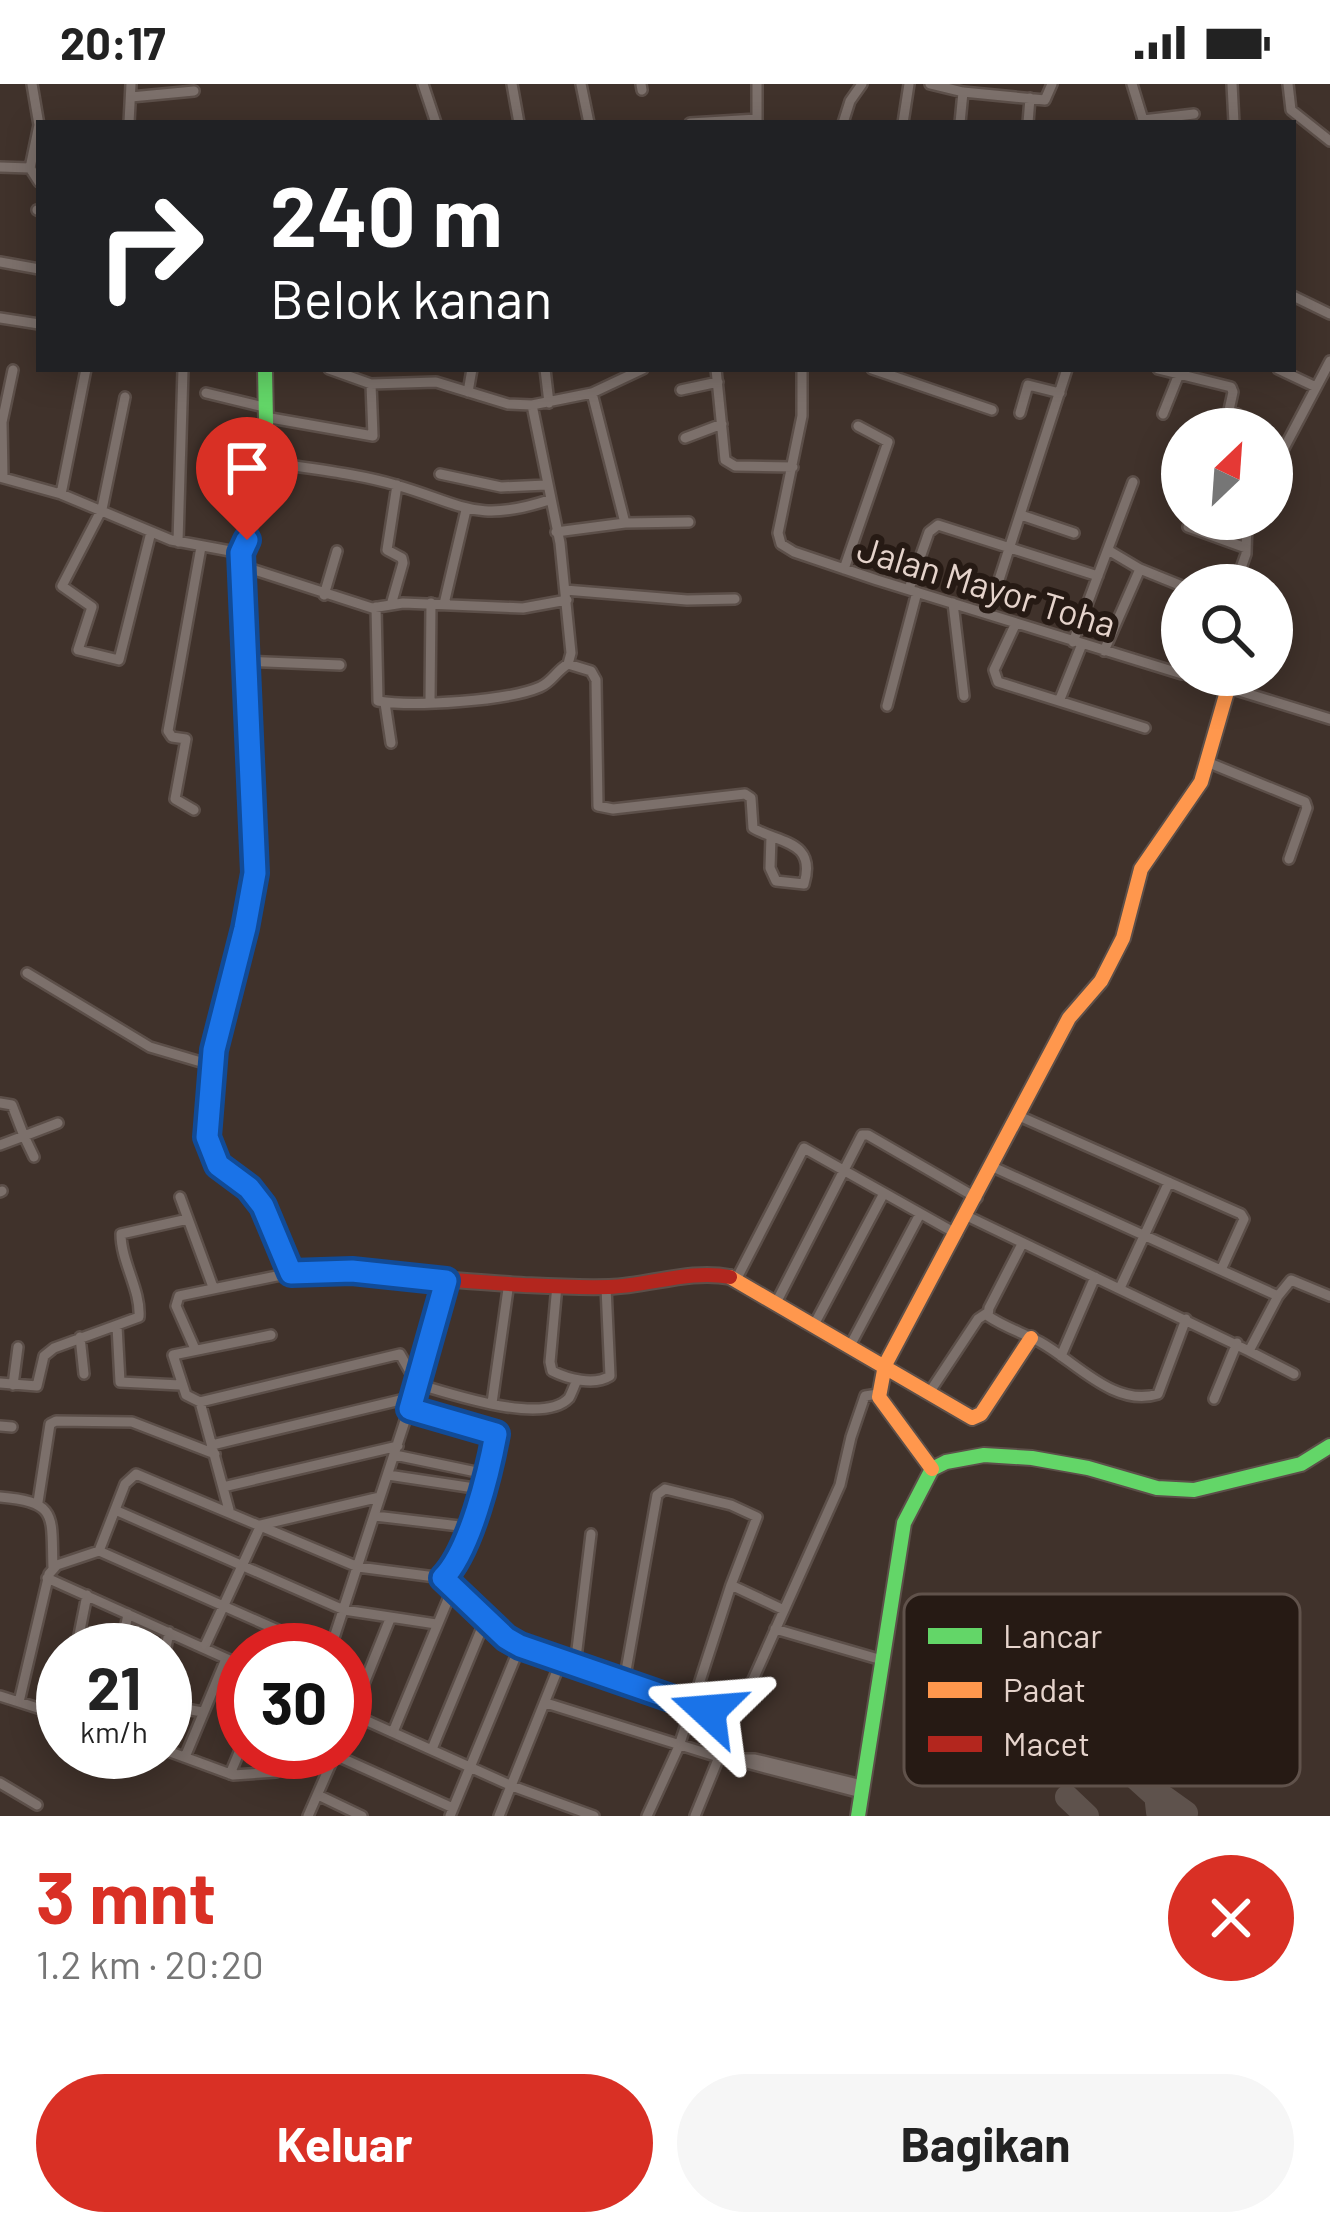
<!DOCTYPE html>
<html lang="id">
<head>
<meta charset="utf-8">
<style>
  :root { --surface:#fff; --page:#f6f6f6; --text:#222; --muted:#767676; --accent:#d93025 }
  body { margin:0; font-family:Barlow,sans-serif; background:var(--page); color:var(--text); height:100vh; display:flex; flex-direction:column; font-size:45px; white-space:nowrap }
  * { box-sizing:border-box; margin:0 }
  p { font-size:39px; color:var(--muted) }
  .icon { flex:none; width:66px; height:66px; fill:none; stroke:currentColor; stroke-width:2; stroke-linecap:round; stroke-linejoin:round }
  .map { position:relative; height:1732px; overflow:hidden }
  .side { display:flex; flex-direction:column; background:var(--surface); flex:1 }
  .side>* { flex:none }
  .guide { position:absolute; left:36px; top:36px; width:1260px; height:252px; border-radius:0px; box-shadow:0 6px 30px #0003; background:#202124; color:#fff; overflow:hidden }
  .needle { width:78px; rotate:25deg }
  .buttons { position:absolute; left:1161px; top:324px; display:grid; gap:24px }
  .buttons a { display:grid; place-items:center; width:132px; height:132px; border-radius:50%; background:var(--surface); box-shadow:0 6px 30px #0003; font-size:60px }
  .speed { position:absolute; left:36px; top:1539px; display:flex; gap:24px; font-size:60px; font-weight:700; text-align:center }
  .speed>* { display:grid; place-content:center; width:156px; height:156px; border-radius:50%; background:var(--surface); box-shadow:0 6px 30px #0003; line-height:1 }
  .speed small { font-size:30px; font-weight:400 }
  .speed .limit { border:18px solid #d22; background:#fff; color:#111 }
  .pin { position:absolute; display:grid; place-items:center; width:102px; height:102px; color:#fff; margin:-123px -51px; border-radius:50% 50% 50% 0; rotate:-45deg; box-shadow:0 0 12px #0007 }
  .pin .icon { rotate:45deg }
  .me { position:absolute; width:132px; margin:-66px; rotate:289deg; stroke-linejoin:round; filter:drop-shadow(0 0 9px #0008) }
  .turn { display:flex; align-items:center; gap:42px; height:252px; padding:0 36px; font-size:54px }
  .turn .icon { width:156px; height:156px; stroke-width:2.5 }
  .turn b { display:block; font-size:84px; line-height:102px }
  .round { display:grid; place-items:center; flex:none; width:126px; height:126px; border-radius:63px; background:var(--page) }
  .summary { display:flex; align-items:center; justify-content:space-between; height:204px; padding:0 36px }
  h1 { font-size:72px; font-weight:700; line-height:90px; color:var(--accent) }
  .button { display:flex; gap:24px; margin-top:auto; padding:24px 36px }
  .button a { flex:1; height:138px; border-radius:72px; background:var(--accent); color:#fff; font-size:48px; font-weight:700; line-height:138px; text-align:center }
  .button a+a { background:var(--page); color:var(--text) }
  .status { display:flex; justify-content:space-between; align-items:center; height:84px; padding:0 60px; background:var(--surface); direction:ltr }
  .status svg { height:33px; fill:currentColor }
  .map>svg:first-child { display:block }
</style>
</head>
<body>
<div class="status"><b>20:17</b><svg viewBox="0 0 49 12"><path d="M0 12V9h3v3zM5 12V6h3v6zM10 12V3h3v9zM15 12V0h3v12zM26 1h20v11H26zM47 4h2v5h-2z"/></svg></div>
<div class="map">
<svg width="1330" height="1732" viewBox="0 0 1330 1732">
  <rect width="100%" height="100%" fill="#40322b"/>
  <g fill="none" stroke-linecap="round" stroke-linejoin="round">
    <!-- taxiway -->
    <path stroke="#5e524c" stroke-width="24" d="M1106,1667L1159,1715
      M1067,1713L1087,1732
      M1158,1728L1157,1719L1165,1714L1186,1729L1183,1732"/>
    <defs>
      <path id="street" d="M32,0L39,41L30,84L39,98
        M423,0L436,39
        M512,0L519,39
        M581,0L589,39
        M641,0L642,6
        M930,0L963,8L1045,16L1052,0
        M1132,0L1144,39
        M1232,0L1234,39
        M1288,0L1291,26L1330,57
        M131,13L194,7
        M1143,36L1194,30
        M129,39L131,0
        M690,39L757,35
        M757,39V0
        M843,39L850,17L862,0
        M903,39L909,0
        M960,39L963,8
        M1028,39L1030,14
        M0,83L30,84
        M37,126L39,127
        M0,178L39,185
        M1293,212L1330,230
        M0,234L39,240
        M329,285L371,300L436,298L508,320L532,321L592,309L643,285
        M545,285L549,319
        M716,285L725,376L735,382L793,383
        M802,285V332L778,449L781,460L794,468L877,496L1182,590
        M872,285L992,326
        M1158,285L1231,303L1233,308L1229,326L1266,345
        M1278,285L1316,303
        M681,306L718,298
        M468,308L472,285
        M206,309L264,323
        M125,313L102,425L62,502L92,523L78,566L119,576L151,448
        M1020,329L1028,301L1060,309
        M1163,330L1181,285
        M265,333L373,352L371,300
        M685,354L722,340
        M268,378C310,385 355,389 396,401C462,420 476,440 549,416
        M1272,387L1330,277
        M440,390L501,403L546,401
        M0,393L61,410L171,456L241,469
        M3,393L2,338L13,286
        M61,410L86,285
        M1021,431L1074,449
        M625,439L689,438
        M1188,443L1246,464
        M556,448L625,439L592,309
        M178,458L183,285
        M1108,466L1140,485L1182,502
        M242,482L372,524L403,519L523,524L567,516
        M844,485L888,358L858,342
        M1235,501L1246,470L1247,435
        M909,505L929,448L938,441L1098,492
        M565,506L687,516L735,515
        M324,511L337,467
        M953,519L964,612
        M444,520L466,426
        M391,521L403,479L402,474L387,466L397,401
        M376,523L378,617C412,623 508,617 540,603C552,598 556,587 568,580L571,569L560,459L532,321
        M988,530L1067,285
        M1016,539L994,586L998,598L1145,644
        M1073,558L1133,398
        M1104,567L1140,485
        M244,577L340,581
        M568,580L591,587L596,596L598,722L613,725L745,710L751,714L753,744C778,759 817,756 804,800L776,797L770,784L771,752
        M1187,591L1330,635
        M1060,615L1082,560
        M430,617L431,519
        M385,619L391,659
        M887,622L917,508
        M1207,678L1305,718L1307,724L1289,775
        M194,726L175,715L186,655L172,653L168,647L201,463
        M27,889L150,963L211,981
        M0,1019L12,1021L24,1052L0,1061
        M1019,1032L1241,1130L1244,1135L1221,1186
        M34,1073L24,1052L58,1039
        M993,1083L1278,1212
        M0,1108L2,1107
        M180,1113L213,1203
        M967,1132L1249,1267L1278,1212L1291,1196L1330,1212
        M1022,1160L989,1224L988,1232C1004,1243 1023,1249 1040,1258C1075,1277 1114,1324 1158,1310L1186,1235
        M737,1194L804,1064L957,1150
        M446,1197L417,1300C449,1309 543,1342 569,1314C571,1311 575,1300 577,1296
        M557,1201L550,1278L552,1287C568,1295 594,1302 610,1292L606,1203
        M1120,1204L1169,1098
        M777,1217L862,1051H868L977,1114
        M815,1239L884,1109
        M117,1242L120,1298L180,1301
        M271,1251L173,1271L186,1311L200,1318L400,1270L417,1300L330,1566
        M80,1253L84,1290
        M851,1260L920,1130
        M195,1265L176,1222L179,1212L291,1189
        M1249,1267L1294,1290
        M1061,1272L1095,1193
        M0,1299L37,1302L44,1272L54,1264L139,1233C141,1206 121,1178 121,1150L188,1135
        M13,1301L18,1263
        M929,1309L978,1235L987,1229
        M1214,1315L1237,1259
        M200,1318L229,1426
        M492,1319L509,1198
        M410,1325L496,1350C489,1388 470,1468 443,1494
        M0,1342L12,1343
        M212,1361L413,1313
        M395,1371L486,1390
        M388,1391L481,1405
        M223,1403L398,1362
        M0,1413C59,1418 51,1432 53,1484
        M38,1418L50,1340L56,1337L132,1338L215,1370
        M115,1426L344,1526L436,1540
        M375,1432L468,1443
        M99,1467L125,1400L136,1390L358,1483L443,1494L506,1554L520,1562L734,1638L725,1675
        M47,1494L243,1582
        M775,1545L882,1576
        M204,1564L261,1441L380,1413
        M76,1566L87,1511
        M121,1566L128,1530
        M165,1569L169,1548
        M575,1582L591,1450
        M624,1598L657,1411L665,1405L731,1421L757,1433L731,1501
        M0,1612L63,1632
        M19,1618L49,1490L57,1481L99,1467L323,1566
        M546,1619L725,1675H755L862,1701
        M165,1621L202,1628
        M345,1627L512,1702L594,1732
        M734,1638L840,1401L851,1353L865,1312L878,1310
        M345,1647L390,1535
        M393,1648L454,1501
        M432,1665L486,1534
        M165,1666L233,1691L276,1688L287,1668
        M335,1671L453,1724
        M185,1673L226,1575
        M743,1678L861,1709
        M230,1690L243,1659
        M0,1699L37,1721
        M318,1711L362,1732
        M308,1732L336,1668
        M450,1732L520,1562
        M499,1732L561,1577
        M647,1732L679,1662L731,1501L784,1526
        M695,1732L719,1673"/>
      <path id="fast" d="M247,833L255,789L241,469L267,390L265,285
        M858,1732L904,1439L932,1385L946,1378L984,1371L1032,1374L1088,1384L1157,1404L1194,1406L1301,1380L1330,1362"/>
      <path id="slow" d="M730,1193L972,1334L981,1330L1031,1254
        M932,1385L879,1313L885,1281L1069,934L1101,897L1123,854L1141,785L1201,698L1228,604"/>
      <path id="jam" d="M247,833C236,892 187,1024 216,1077C223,1089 241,1096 251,1106C271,1128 280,1162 291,1189C397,1186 503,1205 609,1203C649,1202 690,1185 730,1193"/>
    </defs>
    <!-- street casing -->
    <use href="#street" stroke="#5c4f49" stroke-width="14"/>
    <!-- fast casing -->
    <use href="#fast" stroke="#5c4f49" stroke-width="18"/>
    <!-- slow casing -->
    <use href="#slow" stroke="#5c4f49" stroke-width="18"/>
    <!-- jam casing -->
    <use href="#jam" stroke="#5c4f49" stroke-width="18"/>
    <!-- street -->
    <use href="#street" stroke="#7c706b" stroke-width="9"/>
    <!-- fast -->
    <use href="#fast" stroke="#63d668" stroke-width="14"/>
    <!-- slow -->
    <use href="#slow" stroke="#ff974d" stroke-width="14"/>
    <!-- jam -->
    <use href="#jam" stroke="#b3261e" stroke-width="14"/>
  </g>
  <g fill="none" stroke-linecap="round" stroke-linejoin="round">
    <defs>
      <path id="route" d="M247,456L241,469L255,789L245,844L214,966L207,1053L218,1081L249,1104L263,1122L291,1189L352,1187L446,1197L410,1325L496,1350C489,1388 470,1467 443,1494L506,1554L520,1562L708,1627"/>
    </defs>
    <!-- route casing -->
    <use href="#route" stroke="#114b97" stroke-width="30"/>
    <!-- route -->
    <use href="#route" stroke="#1a73e8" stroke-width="21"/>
  </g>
  <g text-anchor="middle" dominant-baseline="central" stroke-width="12" stroke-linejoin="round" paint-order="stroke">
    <!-- street labels -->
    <g font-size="36" fill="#e6d4cc" stroke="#261a14">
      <text transform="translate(987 501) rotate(17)">Jalan Mayor Toha</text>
    </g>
  </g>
  <!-- legend -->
  <rect x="904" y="1510" width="396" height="192" rx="18" fill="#261a14" stroke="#60524b" stroke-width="3"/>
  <rect x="928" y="1544" width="54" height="16" fill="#63d668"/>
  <rect x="928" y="1598" width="54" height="16" fill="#ff974d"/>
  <rect x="928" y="1652" width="54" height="16" fill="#b3261e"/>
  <g font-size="33" fill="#e6d4cc">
    <text x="1003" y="1564">Lancar</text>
    <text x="1003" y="1618">Padat</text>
    <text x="1003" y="1672">Macet</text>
  </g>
</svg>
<div class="buttons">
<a><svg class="needle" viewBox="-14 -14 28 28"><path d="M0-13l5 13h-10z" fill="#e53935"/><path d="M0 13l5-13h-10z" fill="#767676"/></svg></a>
<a><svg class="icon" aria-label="search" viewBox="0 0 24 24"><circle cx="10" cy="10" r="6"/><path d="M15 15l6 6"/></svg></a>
</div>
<div class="speed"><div>21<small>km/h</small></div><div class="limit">30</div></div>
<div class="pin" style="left:247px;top:456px;background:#d93025"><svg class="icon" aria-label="arrive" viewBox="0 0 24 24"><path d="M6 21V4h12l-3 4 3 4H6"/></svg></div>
<svg class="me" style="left:708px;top:1627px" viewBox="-20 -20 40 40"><path d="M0-17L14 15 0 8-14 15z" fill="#1a73e8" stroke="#fff" stroke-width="4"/></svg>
<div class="guide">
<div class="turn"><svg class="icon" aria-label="right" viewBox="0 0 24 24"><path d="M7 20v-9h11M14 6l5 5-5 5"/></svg><div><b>240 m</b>Belok kanan</div></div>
</div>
</div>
<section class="side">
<div class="summary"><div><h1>3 mnt</h1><p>1.2 km · 20:20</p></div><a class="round" style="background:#d93025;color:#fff"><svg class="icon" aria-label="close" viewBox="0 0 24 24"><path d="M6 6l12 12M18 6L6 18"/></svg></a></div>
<div class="button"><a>Keluar</a><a>Bagikan</a></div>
</section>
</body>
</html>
